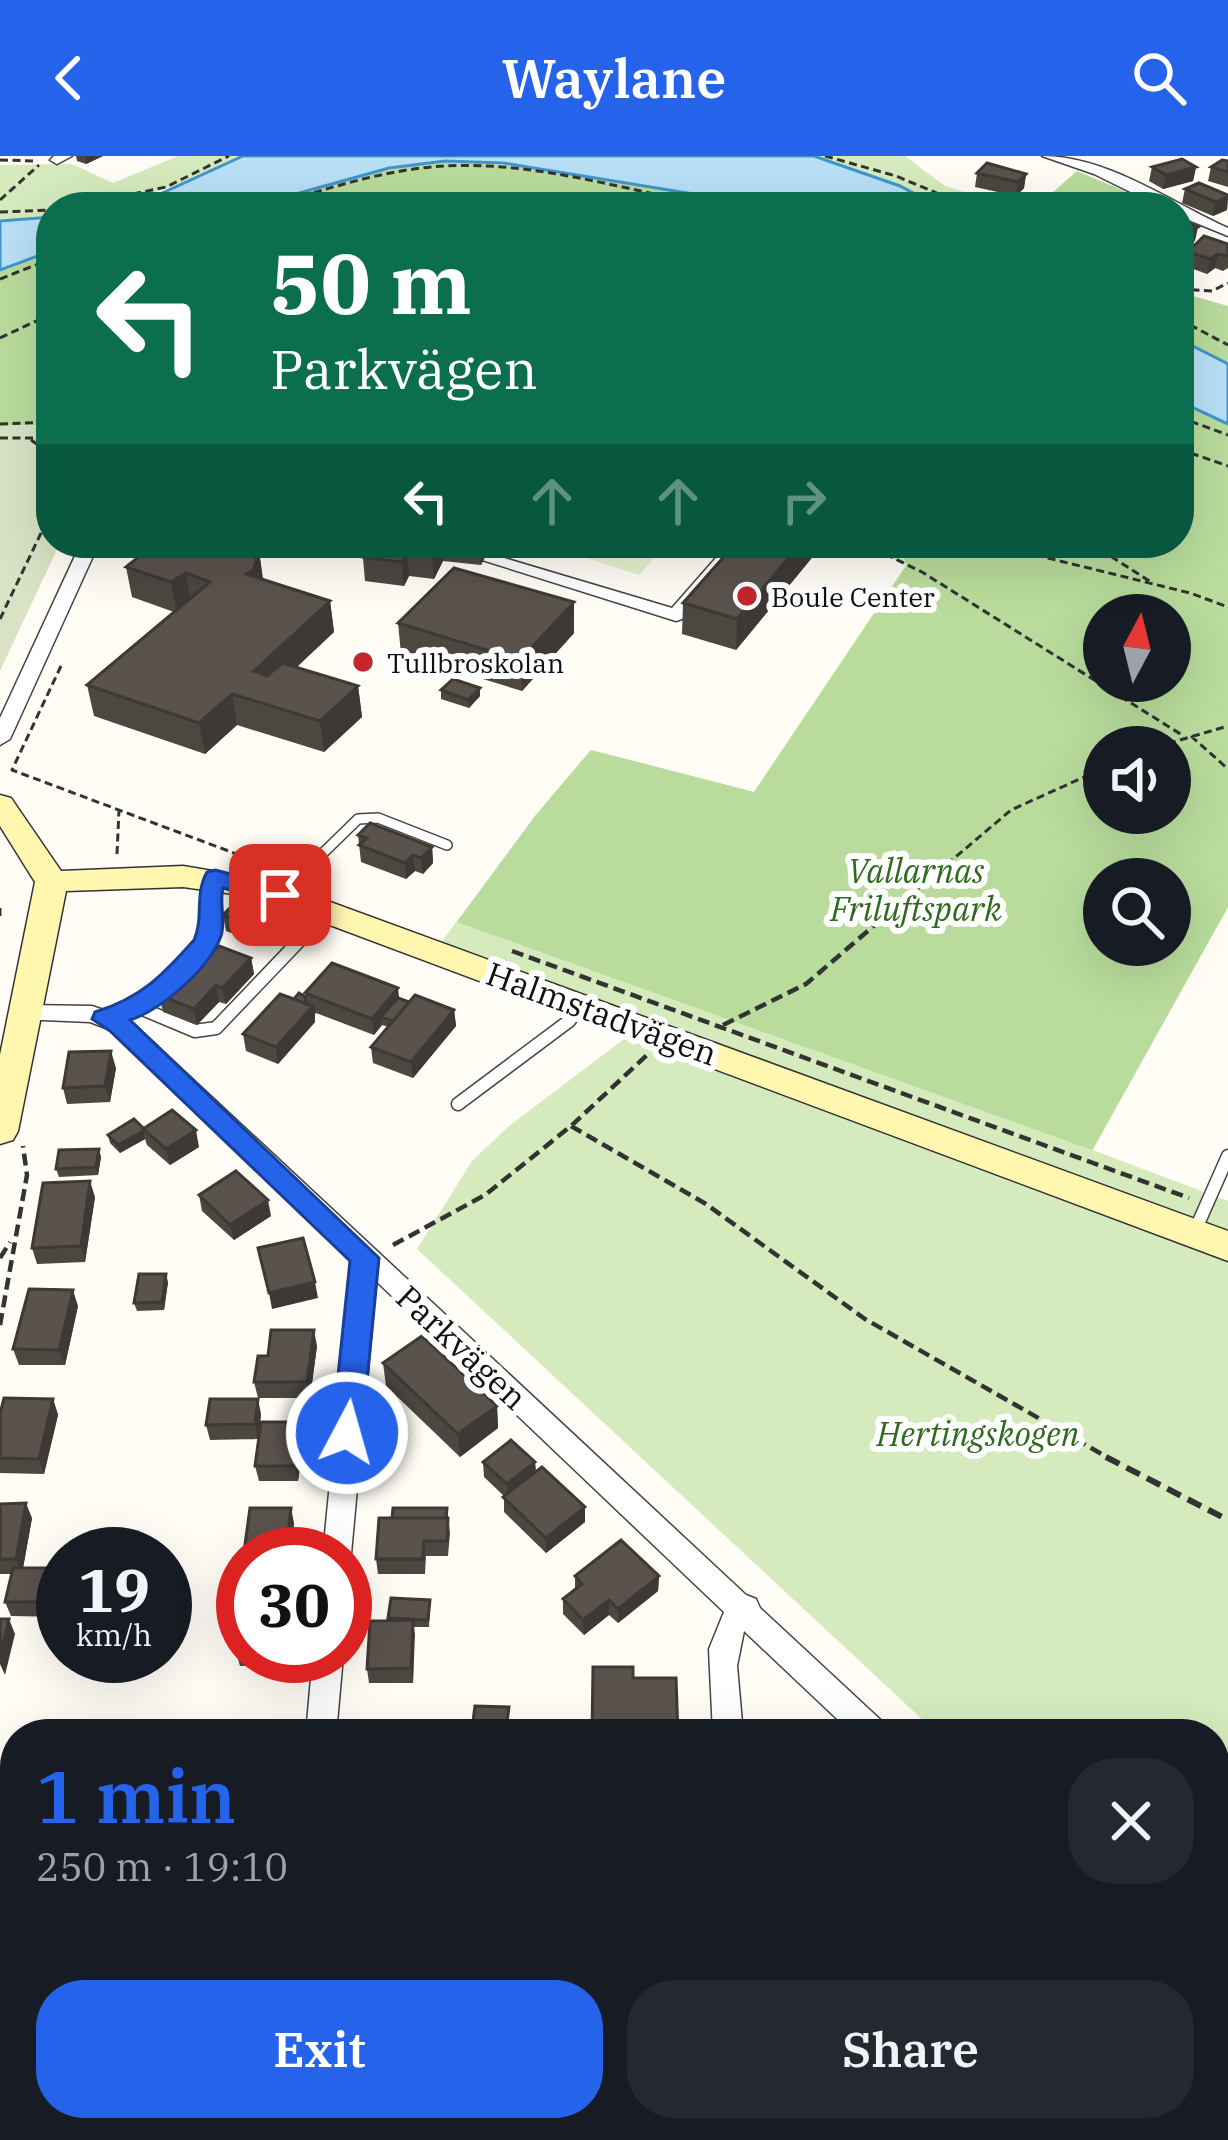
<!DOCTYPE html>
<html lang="en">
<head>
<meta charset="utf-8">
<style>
  :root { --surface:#171b24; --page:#242831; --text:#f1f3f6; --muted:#9ea1a6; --accent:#2563eb }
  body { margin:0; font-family:"IBM Plex Serif",serif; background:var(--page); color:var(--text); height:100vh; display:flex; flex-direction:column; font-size:45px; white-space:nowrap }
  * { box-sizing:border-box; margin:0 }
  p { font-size:39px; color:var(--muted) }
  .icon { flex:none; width:66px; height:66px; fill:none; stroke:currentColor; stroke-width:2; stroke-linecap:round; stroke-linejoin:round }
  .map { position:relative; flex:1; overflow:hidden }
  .drawer { position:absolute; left:0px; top:1563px; width:1230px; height:423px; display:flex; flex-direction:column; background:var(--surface); border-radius:48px 48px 0 0; box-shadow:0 12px 48px #0002 }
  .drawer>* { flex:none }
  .top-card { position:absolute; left:36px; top:36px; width:1158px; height:366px; border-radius:48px; box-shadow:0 12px 48px #0002; background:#0b6e4f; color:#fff; overflow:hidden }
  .needle { width:78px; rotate:7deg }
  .controls { position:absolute; left:1083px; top:438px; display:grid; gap:24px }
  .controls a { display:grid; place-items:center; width:108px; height:108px; border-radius:50%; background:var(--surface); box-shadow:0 12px 48px #0002; font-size:60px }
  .speed { position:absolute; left:36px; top:1371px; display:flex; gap:24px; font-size:60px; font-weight:700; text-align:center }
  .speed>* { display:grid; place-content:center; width:156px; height:156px; border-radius:50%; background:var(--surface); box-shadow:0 12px 48px #0002; line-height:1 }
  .speed small { font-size:30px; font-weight:400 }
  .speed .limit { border:18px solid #d22; background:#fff; color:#111 }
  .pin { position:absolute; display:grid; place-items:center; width:102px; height:102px; color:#fff; margin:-51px; border-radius:24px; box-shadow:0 6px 18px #0006 }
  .me { position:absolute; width:132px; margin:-66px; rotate:6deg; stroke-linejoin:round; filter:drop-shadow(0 0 9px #0008) }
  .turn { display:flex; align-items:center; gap:42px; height:252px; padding:0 36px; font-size:54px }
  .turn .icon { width:156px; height:156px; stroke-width:2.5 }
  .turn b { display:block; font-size:84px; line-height:102px }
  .lanes { display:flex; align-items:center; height:114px; padding:0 36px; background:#0003; justify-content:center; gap:60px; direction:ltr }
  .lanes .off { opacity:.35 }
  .round { display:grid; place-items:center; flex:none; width:126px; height:126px; border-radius:48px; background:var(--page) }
  .headline { display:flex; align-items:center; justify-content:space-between; height:204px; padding:0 36px }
  h1 { font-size:72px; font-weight:600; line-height:90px; color:var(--accent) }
  .cta { display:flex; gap:24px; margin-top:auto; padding:24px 36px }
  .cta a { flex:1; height:138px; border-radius:48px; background:var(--accent); color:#fff; font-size:48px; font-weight:600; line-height:138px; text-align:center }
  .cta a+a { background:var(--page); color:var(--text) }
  header { display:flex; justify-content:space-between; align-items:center; height:156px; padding:0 36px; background:var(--accent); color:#fff; font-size:54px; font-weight:600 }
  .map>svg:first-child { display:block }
</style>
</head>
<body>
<header><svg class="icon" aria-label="back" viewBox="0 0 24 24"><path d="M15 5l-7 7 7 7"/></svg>Waylane<svg class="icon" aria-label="search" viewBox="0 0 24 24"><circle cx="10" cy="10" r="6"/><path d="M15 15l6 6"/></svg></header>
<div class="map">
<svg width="1228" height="1984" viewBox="0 0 1228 1984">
  <rect width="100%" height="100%" fill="#fffdf5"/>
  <!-- green -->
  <path fill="#d5ebbd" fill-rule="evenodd" d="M178,0H243C179,32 123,51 51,51V61L0,65V9L72,8L113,27Z
    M814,0H905L945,30L1011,51H939L900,30Z
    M1179,245L1228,268V751L1093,994L1228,1045V1848L1215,1836V1578H938L417,1093L472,1005L509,970L628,880L428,804L535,660L591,594L754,636L906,409L859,387H1179ZM1104,459H1170V525H1104ZM1104,591H1170V657H1104ZM1104,723H1170V789H1104Z"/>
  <!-- forest -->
  <path fill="#b9dc9c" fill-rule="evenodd" d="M445,5C535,8 622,28 710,41C752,47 784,40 829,51H249L389,12Z
    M1077,15L1160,50L1161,51H1036Z
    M51,95V269L0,270V114Z
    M1179,136L1228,150V208L1179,183Z
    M1179,245L1228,268V751L1092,994L457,766L535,660L591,594L754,636L907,409L899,391L889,387H1179ZM1104,459H1170V525H1104ZM1104,591H1170V657H1104ZM1104,723H1170V789H1104Z"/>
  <!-- cemetery -->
  <path fill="#d9e3c4" d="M51,269V387H60L0,515V270Z"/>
  <!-- pitch -->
  <path fill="#e6f2cf" d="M540,387H667L639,419Z"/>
  <!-- water -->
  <path fill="#b9e0f7" stroke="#3f96cf" stroke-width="3" d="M243,0H814L900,30L939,51H829L769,40L718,42L503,7L445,5L389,12L249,51H98L160,38Z
    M51,61V95L0,114V65Z
    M1179,183L1228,208V268L1179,245Z"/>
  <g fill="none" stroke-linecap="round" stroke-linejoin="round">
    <defs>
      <path id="lane-far1" d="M280,739L358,663L378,662L447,689
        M211,765L215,722
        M318,765L327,756"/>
      <path id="lane" d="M140,852L195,875L216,872L321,762
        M106,862C150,846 207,814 212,762
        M458,948L569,865L581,849
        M1194,1077L1228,1000"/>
      <path id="street" d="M54,0H72L57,8L50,4Z
        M1042,0C1108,0 1170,46 1228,72V80L1179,60V51H1161L1094,18Z
        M81,387H99L10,583L0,589V562Z
        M729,387H747L682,463L676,465L479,403L488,398L494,399L672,452Z
        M27,849L92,850L127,862L746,1439L756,1443L760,1452L885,1568L889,1578H853L744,1475L737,1510L743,1578H713L709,1493L724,1456L376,1125L351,1398L345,1407V1398H323L352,1103L111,874L90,866L19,863L16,857L19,851Z
        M313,1500H343L336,1578H306Z
        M0,1728L15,1733V1765L0,1760Z
        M1215,1893L1228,1899V1940L1215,1934Z
        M1215,1958L1226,1984H1192L1188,1971H1215Z"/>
      <path id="secondary" d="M0,639L11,642L61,715L183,710L273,725L1228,1075V1105L255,741L183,731L66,735L18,975L13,984L0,988V899L35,726L0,670Z"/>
    </defs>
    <!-- lane-far1 casing -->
    <use href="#lane-far1" stroke="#444" stroke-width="12"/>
    <!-- lane casing -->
    <use href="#lane" stroke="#444" stroke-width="15"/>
    <!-- street casing -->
    <use href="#street" stroke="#444" stroke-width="3"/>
    <!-- secondary casing -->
    <use href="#secondary" stroke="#333" stroke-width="3"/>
    <!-- path-far2 -->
    <path stroke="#333" stroke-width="3" stroke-dasharray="8 4.5" stroke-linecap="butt" d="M825,0L896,20L970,51
      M0,4L36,5
      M0,44L39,9
      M72,51L166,31L229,0
      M266,51C324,34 384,13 445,10C537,5 628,35 718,51
      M0,56L51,54
      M0,123L51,103
      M1179,133L1212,135L1228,127
      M1179,163L1228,189
      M0,182L51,158
      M1179,261L1228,279
      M0,268L51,266
      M0,282H51
      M31,284L51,298
      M1179,293L1228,310
      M863,387L922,416L1182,579
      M987,387L1190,437L1228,451
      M1090,387L1151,426
      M0,463L42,375L51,323
      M61,510L12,614L258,706
      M1191,580L1228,613
      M1156,591L1228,570
      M117,698L119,654
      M0,752V761
      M880,765L1011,654L1104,612"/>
    <!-- path-far1 -->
    <path stroke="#333" stroke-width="4.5" stroke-dasharray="12 6" stroke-linecap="butt" d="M512,795L1189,1042
      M723,869L806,828L883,762
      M571,970L706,1048L865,1163L1112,1304
      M393,1089L485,1039L571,970L647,899
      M0,1102L10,1086
      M0,1169L27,1019L23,990"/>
    <!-- path -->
    <path stroke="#333" stroke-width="6" stroke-dasharray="15 8" stroke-linecap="butt" d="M1106,1301L1228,1364
      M0,1852L15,1855
      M280,1971V1984
      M460,1971L506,1984"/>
    <!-- lane-far1 -->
    <use href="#lane-far1" stroke="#fff" stroke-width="9"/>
    <!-- lane -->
    <use href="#lane" stroke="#fff" stroke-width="12"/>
    <!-- street -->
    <use href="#street" fill="#fff" fill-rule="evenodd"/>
    <!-- secondary -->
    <use href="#secondary" fill="#fff6b0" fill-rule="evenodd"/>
  </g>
  <!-- wall -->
  <path fill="#4d4742" d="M76,0H103L86,8L77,5Z
    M1228,5V31L1208,25L1211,11Z
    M1152,11H1196L1193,25L1163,33L1149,25Z
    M977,17L1026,18L1024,32L1016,40L975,31Z
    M1185,33L1228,39L1227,54L1213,60L1182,47Z
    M1228,88V112L1223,115L1215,112L1207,118L1185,110L1188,96Z
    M156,387H275L263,397L259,396L263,424L330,445L334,476L296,511L358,530L362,561L324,596L237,569L205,598L94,560L87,529L174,456L132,441L126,411Z
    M357,387H491V390L481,409L443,405L434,423L409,420L404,430L365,425L363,402H359Z
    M824,387L736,494L682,478L683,447Z
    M398,467L574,477L522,535L401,498Z
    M441,534L480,540L469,552L441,543Z
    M358,679L432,691L433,707L423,718L415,715L406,723L361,706Z
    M223,759L283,767L258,787L226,775Z
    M251,802L254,818L226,848L219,846L197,869L163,856L159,839L200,809Z
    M305,837L399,842L409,846L454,854L456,870L413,922L373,907L371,891L388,871L382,869L374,879L316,857L314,859L315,866L278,908L246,895L243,878L294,843L305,841Z
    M116,912L110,946L67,948L63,932Z
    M143,972L199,991L170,1009L147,989L145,983L120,997L110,987L108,979Z
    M101,1001L98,1019L59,1021L56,1013Z
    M199,1039L271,1060L234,1084L202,1055Z
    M95,1041L85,1106L37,1108L32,1092Z
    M168,1126L164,1154L137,1155L134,1147Z
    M78,1150L65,1209H19L13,1193Z
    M317,1190L310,1242H258L254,1226L268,1200Z
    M383,1207L497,1250L498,1272L460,1301L386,1230Z
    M53,1243L58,1259L44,1318L0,1317V1258Z
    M261,1258L258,1283L210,1284L206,1269Z
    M301,1266L304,1282L298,1325H259L255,1310Z
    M483,1306H535L536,1316L585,1366L546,1397L504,1356V1340L484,1321Z
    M0,1348L32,1362L23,1412H63V1452L61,1461L11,1460L5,1446L11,1418H0Z
    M447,1352L450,1377L448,1400H426L425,1418H378L376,1403L392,1362Z
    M294,1367L291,1398H245L244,1396Z
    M575,1420H659L658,1435L618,1467L609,1459L584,1479L563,1458V1443L575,1434Z
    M391,1442L430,1444L429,1471H414L413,1527H369L367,1513L389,1464Z
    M243,1455V1500H285L284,1509L240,1510L236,1496Z
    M509,1551L508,1573L474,1572L473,1565Z
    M1044,1971H1082L1078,1984H1060L1043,1979Z"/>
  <!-- shaded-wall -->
  <path fill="#3f3936" d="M85,0H103L86,8Z
    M1196,11L1193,25L1163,33L1166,19Z
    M1026,18L1024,32L1016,40L1018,26Z
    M1228,41L1227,54L1213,60L1216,46Z
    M1198,71L1195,85L1179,94V81Z
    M1218,98L1215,112L1207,118L1210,103Z
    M262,387H275V388L263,397Z
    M438,387H442L443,405L434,423L432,400Z
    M480,387H491L481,409Z
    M801,387H824L736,494L737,463Z
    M259,394L263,424L246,418Z
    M407,397L409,420L404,430L401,406Z
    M186,417L191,448L177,457L171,426Z
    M330,445L334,476L259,547L254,515Z
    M574,446V477L522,535L520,504Z
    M358,530L362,561L324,596L320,565Z
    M480,532V540L469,552L468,544Z
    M232,538L237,569L205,598L199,567Z
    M432,691L433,707L423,718L421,702Z
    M413,699L415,715L406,723L405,707Z
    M280,751L283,767L258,787L255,771Z
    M251,802L254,818L226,848L222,832Z
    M216,829L219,846L197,869L194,853Z
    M398,832L400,849L381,861L382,869L374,879L372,863Z
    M315,849V866L278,908L276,891Z
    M454,854L456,870L413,922L411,906Z
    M111,895L116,912L110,946L105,930Z
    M196,974L199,991L170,1009L166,993Z
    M143,975L145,983L120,997L118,989Z
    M99,993L101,1001L98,1019L96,1011Z
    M90,1025L95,1041L85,1106L81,1090Z
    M268,1044L271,1060L234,1084L230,1069Z
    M166,1118L168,1126L164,1154L162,1146Z
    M315,1126L318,1142L272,1153L269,1137Z
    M73,1134L78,1150L65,1209L59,1194Z
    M314,1174L317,1190L310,1242L307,1226Z
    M53,1243L58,1259L44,1318L39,1303Z
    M258,1243L261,1258L258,1283L255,1268Z
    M497,1250L498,1272L460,1301L458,1278Z
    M301,1266L304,1282L298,1325L295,1310Z
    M535,1306L536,1321L508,1343L507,1328Z
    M26,1347L32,1362L22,1418L16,1403Z
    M585,1351V1366L546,1397V1382Z
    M291,1352L294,1367L291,1398H286Z
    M63,1412V1452L61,1461L55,1446Z
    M659,1420L658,1435L618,1467V1453Z
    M609,1444V1459L584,1479L583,1464Z
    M9,1463L15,1478L5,1519L0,1508V1500Z
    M413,1464L415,1478L413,1527L411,1512Z
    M4,1612L11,1626L8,1628L10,1633L3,1663L0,1656V1632Z"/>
  <!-- building -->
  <path fill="#5a524d" stroke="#3f3936" stroke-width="3" d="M1182,3L1196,11L1166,19L1152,11Z
    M1222,4L1228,5V16L1211,11Z
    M987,7L1026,18L1018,26L977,17Z
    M1199,27L1228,39V41L1216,46L1185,33Z
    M1086,44H1114L1116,51H1089Z
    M1179,63L1198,71L1179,81Z
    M1204,80L1228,88V100L1218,98L1210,103L1188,96Z
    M156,387H247L259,394L254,413L246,418L330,445L254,515L267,520L282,507L358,530L320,565L232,538L199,567L87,529L210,426L186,417L171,426L126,411Z
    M371,387H438L432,400L407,397L401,406L363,401Z
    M736,387H801L737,463L683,447Z
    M454,412L574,446L520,504L398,467Z
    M453,523L480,532L468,544L441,534Z
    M370,667L432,691L421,702L413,699L405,707L359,689L367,682L358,679Z
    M244,738L280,751L255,771L223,759Z
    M219,790L251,802L222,832L216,829L194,853L159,839L191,805L200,809Z
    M332,807L398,832L372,863L305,837Z
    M299,837L305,841L306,848L294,843Z
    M280,838L313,850L276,891L243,878Z
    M415,839L454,854L411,906L371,891Z
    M398,842L409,846L393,865L381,861Z
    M111,895L105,930L63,932L69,896Z
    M172,954L196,974L166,993L143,973Z
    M134,963L145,974L118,989L108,979Z
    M99,993L96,1011L56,1013L59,994Z
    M236,1015L268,1044L230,1069L199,1039Z
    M90,1025L81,1090L32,1092L43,1027Z
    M303,1082L315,1126L269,1137L258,1092Z
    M139,1118H166L162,1146L134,1147Z
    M29,1133L73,1134L59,1194L13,1193Z
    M271,1174H314L307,1226H254L258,1200H268Z
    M422,1180L497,1250L458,1278L383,1207Z
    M4,1242L53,1243L39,1303L0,1302V1258Z
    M210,1243H258L255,1268L206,1269Z
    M261,1266H301L295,1310H255Z
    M511,1284L535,1306L507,1328L483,1306Z
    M542,1311L585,1351L546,1382L503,1341Z
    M26,1347L16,1403H0V1348Z
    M250,1352H291L286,1396H244Z
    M393,1352H447L446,1362H392Z
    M379,1362H448L447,1385H424L423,1403H376Z
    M621,1384L659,1420L618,1453L609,1444L583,1464L563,1443L582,1428L575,1420Z
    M13,1412H63L55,1446H5Z
    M391,1442L430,1444L428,1464L388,1462Z
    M241,1455H243V1496H236Z
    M0,1463H9L0,1500Z
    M413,1464L411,1512L367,1513L370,1465Z
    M593,1511H633V1522H676L678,1578L592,1577Z
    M475,1550L509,1551L507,1566L473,1565Z
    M811,1566L823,1578H797Z
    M369,1569L410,1570L409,1578H368Z
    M15,1602V1629L8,1628Z
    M1058,1971H1082L1081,1978Z"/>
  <!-- route -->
  <path fill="#2563eb" stroke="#184099" stroke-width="3" d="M215,714L288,733L292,739L280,747L223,732C219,747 226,765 221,780C210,812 161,854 130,864L379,1102L362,1277L358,1286L347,1290L336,1286L332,1277L350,1105L110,875L92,863L95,856C141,842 163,819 194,784C204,762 194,739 207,716Z"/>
  <!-- markers -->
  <g fill="#c4262e" stroke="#fff" stroke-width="4.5">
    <circle cx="747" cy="440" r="12"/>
    <circle cx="363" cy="506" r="12"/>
  </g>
  <g text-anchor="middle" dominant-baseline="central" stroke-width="12" stroke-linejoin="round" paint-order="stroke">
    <!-- far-poi labels -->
    <g font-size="27" fill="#111" stroke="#fff" text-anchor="start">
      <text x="771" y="440">Boule Center</text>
      <text x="387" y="506">Tullbroskolan</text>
    </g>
    <!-- park labels -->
    <g font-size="33" font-style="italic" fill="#2f6b1f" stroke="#fff">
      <text x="916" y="714">Vallarnas<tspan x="916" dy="38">Friluftspark</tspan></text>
      <text x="978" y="1277">Hertingskogen</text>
    </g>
    <!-- street labels -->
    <g font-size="33" fill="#111" stroke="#fff">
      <text transform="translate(602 857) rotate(20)">Halmstadvägen</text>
      <text transform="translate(462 1191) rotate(43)">Parkvägen</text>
    </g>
  </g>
</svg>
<div class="controls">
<a><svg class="needle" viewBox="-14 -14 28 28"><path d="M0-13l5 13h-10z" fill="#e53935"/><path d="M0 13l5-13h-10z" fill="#9ea1a6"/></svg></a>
<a><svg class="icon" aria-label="sound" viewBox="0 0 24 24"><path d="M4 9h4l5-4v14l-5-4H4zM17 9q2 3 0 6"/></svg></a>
<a><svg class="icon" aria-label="search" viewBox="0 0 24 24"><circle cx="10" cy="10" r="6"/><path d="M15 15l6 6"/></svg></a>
</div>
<div class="speed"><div>19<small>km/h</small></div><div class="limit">30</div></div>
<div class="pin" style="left:280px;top:739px;background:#d93025"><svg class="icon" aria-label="arrive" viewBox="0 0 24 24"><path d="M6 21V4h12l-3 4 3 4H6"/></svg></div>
<svg class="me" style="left:347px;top:1277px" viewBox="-20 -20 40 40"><circle r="17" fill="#2563eb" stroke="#fff" stroke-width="3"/><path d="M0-11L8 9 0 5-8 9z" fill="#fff"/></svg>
<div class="top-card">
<div class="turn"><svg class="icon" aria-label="left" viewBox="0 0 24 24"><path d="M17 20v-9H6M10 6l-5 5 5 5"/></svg><div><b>50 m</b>Parkvägen</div></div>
<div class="lanes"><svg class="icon" aria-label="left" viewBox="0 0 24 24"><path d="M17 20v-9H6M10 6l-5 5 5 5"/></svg><svg class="icon off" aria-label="ahead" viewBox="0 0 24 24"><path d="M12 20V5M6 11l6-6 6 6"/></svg><svg class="icon off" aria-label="ahead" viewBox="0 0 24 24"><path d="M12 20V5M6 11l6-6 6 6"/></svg><svg class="icon off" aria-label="right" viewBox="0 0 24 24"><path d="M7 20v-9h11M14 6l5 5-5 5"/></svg></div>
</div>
<section class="drawer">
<div class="headline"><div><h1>1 min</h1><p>250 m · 19:10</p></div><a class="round"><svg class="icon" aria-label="close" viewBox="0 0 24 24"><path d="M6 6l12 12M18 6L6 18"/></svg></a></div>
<div class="cta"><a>Exit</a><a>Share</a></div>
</section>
</div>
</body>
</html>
